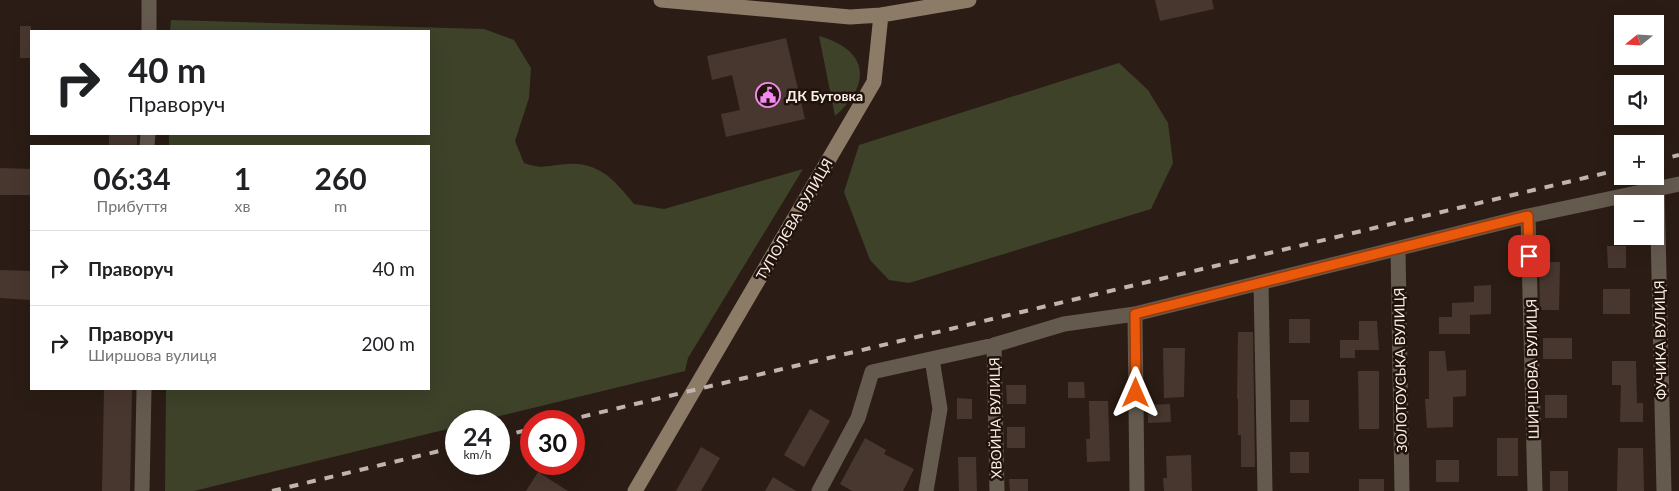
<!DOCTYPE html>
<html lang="uk">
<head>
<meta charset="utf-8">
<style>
  :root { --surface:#fff; --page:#f6f6f6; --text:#202124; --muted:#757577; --line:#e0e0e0 }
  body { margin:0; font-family:Lato,sans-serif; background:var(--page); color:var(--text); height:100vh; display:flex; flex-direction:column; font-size:19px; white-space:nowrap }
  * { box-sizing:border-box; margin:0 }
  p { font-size:16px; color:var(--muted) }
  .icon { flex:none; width:28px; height:28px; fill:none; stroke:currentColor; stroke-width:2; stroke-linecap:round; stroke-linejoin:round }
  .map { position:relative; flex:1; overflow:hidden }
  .panel { position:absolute; left:30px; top:145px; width:400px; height:245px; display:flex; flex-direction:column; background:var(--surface); border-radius:0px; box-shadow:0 5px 20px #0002 }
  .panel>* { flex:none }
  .top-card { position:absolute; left:30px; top:30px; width:400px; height:105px; border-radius:0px; box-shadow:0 5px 20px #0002; background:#fff; color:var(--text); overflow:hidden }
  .needle { width:32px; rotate:252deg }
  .tools { position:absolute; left:1614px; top:15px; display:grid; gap:10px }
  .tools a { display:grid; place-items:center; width:50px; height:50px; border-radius:0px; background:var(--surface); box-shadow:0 5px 20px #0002; font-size:25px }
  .speed { position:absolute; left:445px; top:410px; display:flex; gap:10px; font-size:25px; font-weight:700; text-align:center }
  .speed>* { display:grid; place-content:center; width:65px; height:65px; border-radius:50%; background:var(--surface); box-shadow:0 5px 20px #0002; line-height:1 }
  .speed small { font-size:12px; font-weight:400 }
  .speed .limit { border:8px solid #d22; background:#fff; color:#111 }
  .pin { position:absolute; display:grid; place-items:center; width:42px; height:42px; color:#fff; margin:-21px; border-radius:10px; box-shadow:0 2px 8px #0006 }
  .me { position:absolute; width:55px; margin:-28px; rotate:0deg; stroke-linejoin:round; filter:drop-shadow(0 0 4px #0008) }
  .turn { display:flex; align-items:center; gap:18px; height:105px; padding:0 15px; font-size:22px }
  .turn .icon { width:65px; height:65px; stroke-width:2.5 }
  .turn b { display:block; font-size:35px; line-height:42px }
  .eta { display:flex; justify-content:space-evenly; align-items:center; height:85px; text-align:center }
  .eta b { font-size:30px; font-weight:700; line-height:35px }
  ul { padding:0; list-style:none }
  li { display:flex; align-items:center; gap:15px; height:75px; padding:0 15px; border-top:1px solid var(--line) }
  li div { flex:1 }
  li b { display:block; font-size:19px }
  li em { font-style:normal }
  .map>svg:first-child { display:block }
</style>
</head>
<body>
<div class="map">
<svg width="1679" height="491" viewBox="0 0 1679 491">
  <rect width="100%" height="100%" fill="#2b1d15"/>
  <!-- green -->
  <path fill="#3d4229" d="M171,20L484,29L514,40L531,68L529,98L515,141L524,163C542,170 549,165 567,164C600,162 615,181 634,204L664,209L803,169L688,358L685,371L479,421H456V427L194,491H165L166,389H429V146H169V134H429V31H170Z
    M819,36C869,50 872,84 835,116Z
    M1119,63L1148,90L1168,123L1173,163L1151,209L909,283L889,280L870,260L844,192L859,145Z"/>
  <!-- building -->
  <path fill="#48372f" d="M1155,0H1212L1214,9L1160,21Z
    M20,26H31V58H20Z
    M786,38L805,119L726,137L721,114L740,110L732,75L712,80L707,56Z
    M109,134H137V146H109Z
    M0,168L31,169V195H0Z
    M1607,246H1626V268H1608Z
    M1539,262H1560L1559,310H1540Z
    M0,270L31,271V300L0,298Z
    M1491,285V314L1470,315V334H1439V317H1452V303L1474,302V286Z
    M1603,289H1630V314H1603Z
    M1289,319H1310V343H1289Z
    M1359,321H1377L1379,350H1355V358H1340V340H1359Z
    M1238,332H1253L1255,467H1241V435H1238V399H1237Z
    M1543,338H1572V359H1543Z
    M1163,348H1185L1184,397L1164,398Z
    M1429,351H1445L1447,371L1466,370V396L1453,397V427L1427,428L1425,399H1429Z
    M1612,361H1636L1637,403H1643V422H1620L1621,385H1612Z
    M1358,371H1379V429H1359Z
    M1068,382H1084L1085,398H1068Z
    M1006,385H1026V404H1007Z
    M104,389H132L130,491H102Z
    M1545,395H1567V418H1545Z
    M957,398L972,399V419H957Z
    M1290,400H1309V422H1290Z
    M1089,401H1108L1110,461L1087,462L1086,439H1090Z
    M1170,404L1171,422L1148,423V405Z
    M810,409L830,421L804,467L784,455Z
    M1007,427H1025V448H1007Z
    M865,438L886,450L884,454L914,469L903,491H852L840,484Z
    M1497,438H1518V476H1497Z
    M701,447L720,458L701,491H676Z
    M1618,448H1643L1644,491H1617Z
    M1290,452H1309V473H1290Z
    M1191,455L1192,491H1164L1163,478H1167L1166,456Z
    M958,457H976L977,491H959Z
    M1436,460H1459V482H1436Z
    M1550,471H1568V491H1550Z
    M538,472L568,491H526Z
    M773,477L796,491H765Z
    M1009,479H1028V491H1010Z
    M1359,479H1384V491H1359Z"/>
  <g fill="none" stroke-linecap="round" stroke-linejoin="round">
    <!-- street -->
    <path stroke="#655a4e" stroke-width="15" d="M149,31V0
      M147,146L148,134
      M1657,188L1664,491
      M1528,216L1535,491
      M1398,249L1402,491
      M1261,283L1265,491
      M1135,314L1137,491
      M994,345L997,491
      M142,491L144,389
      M819,491L858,418L872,372L994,345L1064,324L1135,314L1528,216L1679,184
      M926,491L940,409L932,359"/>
    <!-- secondary -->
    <path stroke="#8c7b67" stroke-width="15" d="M661,0L850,17L881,15L969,0
      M635,491L874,82L881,15"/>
    <!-- rail -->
    <path stroke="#c0b5af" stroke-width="4" stroke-dasharray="9 9" stroke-linecap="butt" d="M1655,161L1679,155
      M564,421L1622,169
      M499,437L531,429
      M272,491L456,447"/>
  </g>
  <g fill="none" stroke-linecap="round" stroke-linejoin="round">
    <defs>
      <path id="route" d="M1136,393L1135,314L1528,216L1529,256"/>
    </defs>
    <!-- route casing -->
    <use href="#route" stroke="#983908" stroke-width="12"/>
    <!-- route -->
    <use href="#route" stroke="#ea580c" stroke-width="9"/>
  </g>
  <!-- icons -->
  <defs>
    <symbol id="civic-ring" viewBox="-11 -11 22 22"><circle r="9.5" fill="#21130c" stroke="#f489f0" stroke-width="1.5"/><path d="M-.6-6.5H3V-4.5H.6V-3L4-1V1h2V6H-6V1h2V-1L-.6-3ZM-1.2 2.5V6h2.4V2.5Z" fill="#f489f0"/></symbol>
  </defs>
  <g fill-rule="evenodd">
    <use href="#civic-ring" x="754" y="81" width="28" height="28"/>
  </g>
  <g text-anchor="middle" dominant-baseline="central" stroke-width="5" stroke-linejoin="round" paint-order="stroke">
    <!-- poi labels -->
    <g font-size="14" font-weight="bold" fill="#f9efe9" stroke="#21130c" text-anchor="start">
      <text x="786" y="95">ДК Бутовка</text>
    </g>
    <!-- street labels -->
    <g font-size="14" fill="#f9efe9" stroke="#21130c">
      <text transform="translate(794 219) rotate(-60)">ТУПОЛЄВА ВУЛИЦЯ</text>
      <text transform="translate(1660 340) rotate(-91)">ФУЧИКА ВУЛИЦЯ</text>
      <text transform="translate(1532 369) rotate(-91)">ШИРШОВА ВУЛИЦЯ</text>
      <text transform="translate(1400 370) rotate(-91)">ЗОЛОТОУСЬКА ВУЛИЦЯ</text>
      <text transform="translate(995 418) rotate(-91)">ХВОЙНА ВУЛИЦЯ</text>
    </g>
  </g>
</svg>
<div class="tools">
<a><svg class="needle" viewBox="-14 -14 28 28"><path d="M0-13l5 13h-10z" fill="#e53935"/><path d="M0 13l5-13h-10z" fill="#757577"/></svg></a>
<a><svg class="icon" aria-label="sound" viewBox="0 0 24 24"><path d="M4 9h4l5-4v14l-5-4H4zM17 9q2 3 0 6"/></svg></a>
<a>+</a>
<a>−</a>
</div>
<div class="speed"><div>24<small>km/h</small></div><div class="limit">30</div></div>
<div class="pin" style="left:1529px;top:256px;background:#d93025"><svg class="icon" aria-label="arrive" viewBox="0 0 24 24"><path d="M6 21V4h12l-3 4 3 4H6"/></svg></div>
<svg class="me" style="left:1136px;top:393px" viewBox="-20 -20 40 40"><path d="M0-17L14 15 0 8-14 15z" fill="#ea580c" stroke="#fff" stroke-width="4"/></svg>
<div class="top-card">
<div class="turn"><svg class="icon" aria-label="right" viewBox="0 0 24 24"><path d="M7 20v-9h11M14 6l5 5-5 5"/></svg><div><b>40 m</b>Праворуч</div></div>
</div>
<section class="panel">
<div class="eta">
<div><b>06:34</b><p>Прибуття</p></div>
<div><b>1</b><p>хв</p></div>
<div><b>260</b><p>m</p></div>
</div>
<ul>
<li><svg class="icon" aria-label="right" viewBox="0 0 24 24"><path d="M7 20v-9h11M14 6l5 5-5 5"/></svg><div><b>Праворуч</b></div><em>40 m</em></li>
<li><svg class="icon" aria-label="right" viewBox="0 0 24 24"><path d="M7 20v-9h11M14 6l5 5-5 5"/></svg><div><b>Праворуч</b><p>Ширшова вулиця</p></div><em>200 m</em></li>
</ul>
</section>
</div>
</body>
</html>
